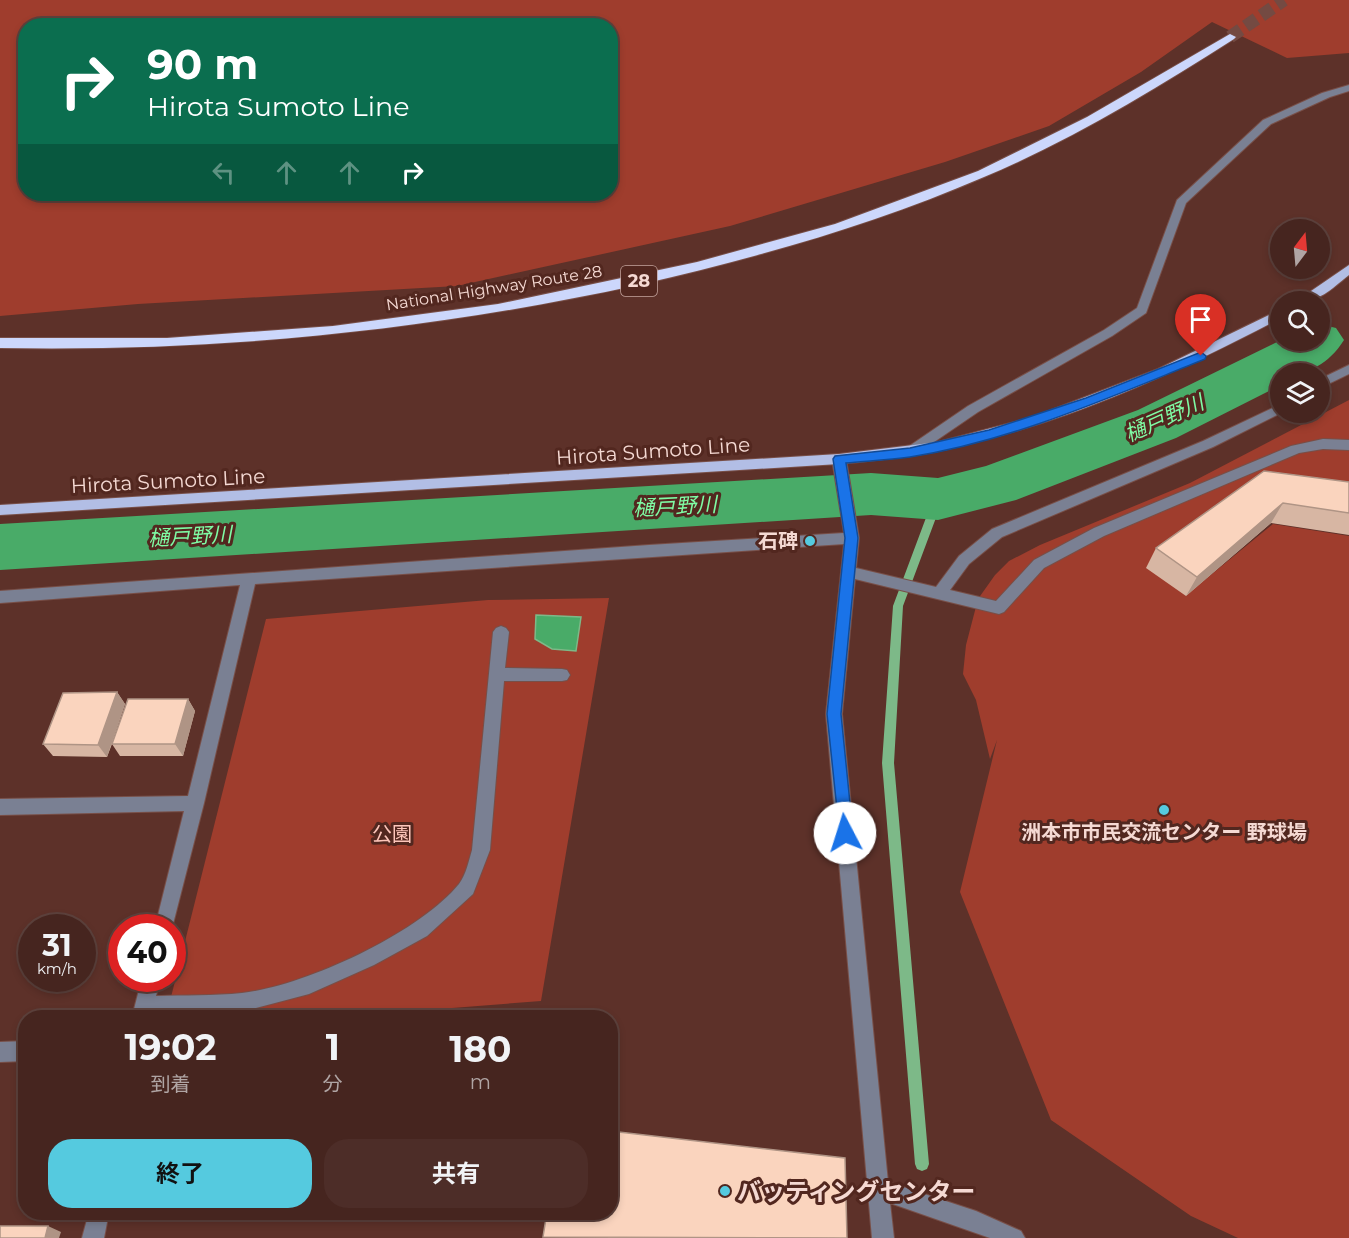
<!DOCTYPE html>
<html lang="ja">
<head>
<meta charset="utf-8">
<style>
  :root { --surface:#46251f; --page:#4d2d28; --text:#f1f3f6; --muted:#b0a5a4; --line:#5e423d; --accent:#55cadf }
  body { margin:0; font-family:Montserrat,"Noto Sans JP",sans-serif; background:var(--page); color:var(--text); height:100vh; display:flex; flex-direction:column; font-size:22px; white-space:nowrap }
  * { box-sizing:border-box; margin:0 }
  p { font-size:20px; color:var(--muted) }
  .icon { flex:none; width:33px; height:33px; fill:none; stroke:currentColor; stroke-width:2; stroke-linecap:round; stroke-linejoin:round }
  .map { position:relative; flex:1; overflow:hidden }
  .side { position:absolute; left:18px; top:1010px; width:600px; height:210px; display:flex; flex-direction:column; background:var(--surface); border-radius:24px; box-shadow:0 3px 9px #0003,0 0 0 2px var(--line) }
  .side>* { flex:none }
  .banner { position:absolute; left:18px; top:18px; width:600px; height:183px; border-radius:24px; box-shadow:0 3px 9px #0003,0 0 0 2px var(--line); background:#0b6e4f; color:#fff; overflow:hidden }
  .needle { width:39px; rotate:16deg }
  .tools { position:absolute; left:1270px; top:219px; display:grid; gap:12px }
  .tools a { display:grid; place-items:center; width:60px; height:60px; border-radius:50%; background:var(--surface); box-shadow:0 3px 9px #0003,0 0 0 2px var(--line); font-size:30px }
  .speed { position:absolute; left:18px; top:914px; display:flex; gap:12px; font-size:30px; font-weight:700; text-align:center }
  .speed>* { display:grid; place-content:center; width:78px; height:78px; border-radius:50%; background:var(--surface); box-shadow:0 3px 9px #0003,0 0 0 2px var(--line); line-height:1 }
  .speed small { font-size:15px; font-weight:400 }
  .speed .limit { border:9px solid #d22; background:#fff; color:#111 }
  .pin { position:absolute; display:grid; place-items:center; width:51px; height:51px; color:#fff; margin:-62px -26px; border-radius:50% 50% 50% 0; rotate:-45deg; box-shadow:0 0 6px #0007 }
  .pin .icon { rotate:45deg }
  .me { position:absolute; width:66px; margin:-33px; rotate:355deg; stroke-linejoin:round; filter:drop-shadow(0 0 4px #0008) }
  .turn { display:flex; align-items:center; gap:21px; height:126px; padding:0 30px; font-size:27px }
  .turn .icon { width:78px; height:78px; stroke-width:2.5 }
  .turn b { display:block; font-size:42px; line-height:51px }
  .lanes { display:flex; align-items:center; height:57px; padding:0 30px; background:#0003; justify-content:center; gap:30px; direction:ltr }
  .lanes .off { opacity:.35 }
  .eta { display:flex; justify-content:space-evenly; align-items:center; height:102px; text-align:center }
  .eta b { font-size:36px; font-weight:700; line-height:42px }
  .primary-button { display:flex; gap:12px; margin-top:auto; padding:12px 30px }
  .primary-button a { flex:1; height:69px; border-radius:24px; background:var(--accent); color:#111; font-size:24px; font-weight:700; line-height:69px; text-align:center }
  .primary-button a+a { background:var(--page); color:var(--text) }
  .map>svg:first-child { display:block }
</style>
</head>
<body>
<div class="map">
<svg width="1349" height="1238" viewBox="0 0 1349 1238">
  <rect width="100%" height="100%" fill="#5d3129"/>
  <!-- green -->
  <path fill="#9f3d2d" fill-rule="evenodd" d="M0,0H1349V53L1287,58L1212,22L1141,72L1049,126L945,162L730,226L457,286L138,304L0,316ZM26,26H610V194H26Z
    M1349,400V505L1253,491L1185,596L1273,524L1349,536V1238H1238L1191,1216L1051,1120L960,892L997,740L990,759L976,700L963,674L966,645L978,599L995,575L1009,561L1040,545L1190,483Z
    M609,598L541,1001L337,1017H166L266,619L488,600Z"/>
  <!-- water -->
  <path fill="#49ab68" stroke="#7db988" stroke-width="1.5" d="M536,615L581,617L576,651L552,649L535,639Z"/>
  <g fill="none" stroke-linecap="round" stroke-linejoin="round">
    <!-- stream -->
    <path fill="#7db988" fill-rule="evenodd" d="M938,495L943,499L903,606L894,763L929,1164L927,1169L922,1171L917,1169L915,1164L882,763L893,606L933,499Z"/>
    <!-- river -->
    <path fill="#49ab68" fill-rule="evenodd" d="M1320,324L1336,328L1344,340C1328,365 1309,374 1281,374V385L1176,438L1016,500L938,520L871,515L0,570V524L871,473L938,478L986,466L1138,410L1281,340H1320Z"/>
    <!-- highway-tunnel -->
    <path stroke="#744a42" stroke-width="13" stroke-dasharray="13 6" stroke-linecap="butt" d="M1230,37L1284,0"/>
    <defs>
      <path id="minor" d="M1349,85V91L1330,97L1271,124L1186,203L1146,313L1112,336L978,412L915,455H905L903,452L905,449L968,406L1104,330L1137,308L1177,200L1263,120L1322,93Z
        M1349,365V374L1320,388V379Z
        M1281,404L1283,412L1213,447L1002,537L969,564L950,590L996,601L1034,560L1094,528L1291,446L1323,439L1349,440V450L1323,449L1299,453L1104,536L1044,568L1004,612L999,614L855,579L842,714L888,1182L976,1211L1021,1231L1025,1238H990L890,1203L894,1238H872L826,714L844,544L255,584L204,803L172,928L155,927L184,811L0,815V799L188,796L240,585L0,603V591L649,545L844,533L832,459L839,454L846,459L859,538L856,568L936,587L959,556L992,529L1203,441Z
        M501,626L506,628L509,632L505,668L562,669L567,670L570,675L567,680L562,681H504L490,850L473,894L427,936L374,965L309,994L244,1011L132,1017L142,978H160L156,996C184,995 214,996 242,993C305,986 419,933 459,884C466,875 469,860 472,850L493,632L496,628Z
        M26,1041V1061L0,1062V1042Z
        M89,1212H109L104,1238H82Z"/>
      <path id="major" d="M1349,265V275C1330,290 1320,302 1295,302Z
        M1281,309V318C1138,393 1002,451 839,464L0,515V505L839,454L938,442L1033,417L1158,369Z"/>
      <path id="highway" d="M1230,34L1236,37L1234,39C1154,90 1072,140 984,177C873,225 756,258 638,285C427,331 216,352 0,348V338H167L333,326L498,304L697,262L835,224L978,171L1087,117Z"/>
    </defs>
    <!-- minor casing -->
    <use href="#minor" stroke="#784f48" stroke-width="2"/>
    <!-- major casing -->
    <use href="#major" stroke="#784f48" stroke-width="2"/>
    <!-- highway casing -->
    <use href="#highway" stroke="#784f48" stroke-width="2"/>
    <!-- minor -->
    <use href="#minor" fill="#7a8093" fill-rule="evenodd"/>
    <!-- major -->
    <use href="#major" fill="#b2bee5" fill-rule="evenodd"/>
    <!-- highway -->
    <use href="#highway" fill="#ccd7fc" fill-rule="evenodd"/>
  </g>
  <!-- wall -->
  <path fill="#d7b6a3" d="M1264,471L1349,482V535L1271,523L1186,596L1146,568L1156,548Z
    M117,692L125,704L112,743L188,699L195,711L183,756H120L112,744L107,757L53,756L43,744Z"/>
  <!-- shaded-wall -->
  <path fill="#af9485" d="M1283,503L1271,523L1186,596L1197,577Z
    M117,692L125,704L107,757L98,745Z
    M188,699L195,711L183,756L175,744Z
    M48,1226L61,1232L59,1238H45Z"/>
  <!-- building -->
  <path fill="#fad4be" stroke="#af9485" stroke-width="1.5" d="M1264,471L1349,482V513L1283,503L1197,577L1156,548Z
    M117,692L98,745L43,744L63,693Z
    M128,699H188L175,744H112Z
    M610,1131L845,1158L847,1238L543,1237L547,1212H610Z
    M0,1226H48L45,1238H0Z"/>
  <!-- route -->
  <path fill="#1a73e8" stroke="#114b97" stroke-width="1.5" d="M1201,352L1206,356L1205,359C1110,397 1012,441 910,457C889,460 867,461 846,463L858,538L841,714L853,833L851,838H840L827,714L845,538L833,459L835,456L910,448L989,430L1086,398Z"/>
  <!-- markers -->
  <g fill="#55cadf" stroke="#52271f" stroke-width="2">
    <circle cx="810" cy="541" r="6"/>
    <circle cx="1164" cy="810" r="6"/>
    <circle cx="725" cy="1191" r="6"/>
  </g>
  <g text-anchor="middle" dominant-baseline="central" stroke-width="6" stroke-linejoin="round" paint-order="stroke">
    <!-- far-street labels -->
    <g font-size="16" fill="#f5d9d3" stroke="#52271f">
      <text transform="translate(494 288) rotate(-9)">National Highway Route 28</text>
    </g>
    <!-- shield labels -->
    <rect fill="#52271f" stroke="#c4a49d" stroke-width="1.5" x="621" y="266" width="36" height="30" rx="4.5"/>
    <g font-size="18" font-weight="bold" fill="#f5d9d3">
      <text x="639" y="281">28</text>
    </g>
    <!-- street labels -->
    <g font-size="20" fill="#f5d9d3" stroke="#52271f">
      <text transform="translate(653 451) rotate(-4)">Hirota Sumoto Line</text>
      <text transform="translate(168 481) rotate(-3)">Hirota Sumoto Line</text>
    </g>
    <!-- poi labels -->
    <g font-size="20" font-weight="bold" fill="#f5d9d3" stroke="#52271f" text-anchor="end">
      <text x="798" y="541">石碑</text>
      <text x="1164" y="832" text-anchor="middle">洲本市市民交流センター 野球場</text>
    </g>
    <!-- park labels -->
    <g font-size="20" fill="#fdc5ba" stroke="#52271f">
      <text x="392" y="834">公園</text>
    </g>
    <!-- water labels -->
    <g font-size="21" font-style="italic" fill="#7ffba4" stroke="#52271f">
      <text transform="translate(1164 418) rotate(-24)">樋戸野川</text>
      <text transform="translate(675 506) rotate(-3)">樋戸野川</text>
      <text transform="translate(190 536) rotate(-3)">樋戸野川</text>
    </g>
    <!-- near-poi labels -->
    <g font-size="24" font-weight="bold" fill="#f5d9d3" stroke="#52271f" text-anchor="start">
      <text x="737" y="1191">バッティングセンター</text>
    </g>
  </g>
</svg>
<div class="tools">
<a><svg class="needle" viewBox="-14 -14 28 28"><path d="M0-13l5 13h-10z" fill="#e53935"/><path d="M0 13l5-13h-10z" fill="#b0a5a4"/></svg></a>
<a><svg class="icon" aria-label="search" viewBox="0 0 24 24"><circle cx="10" cy="10" r="6"/><path d="M15 15l6 6"/></svg></a>
<a><svg class="icon" aria-label="layers" viewBox="0 0 24 24"><path d="M12 4l9 5-9 5-9-5zM3 14l9 5 9-5"/></svg></a>
</div>
<div class="speed"><div>31<small>km/h</small></div><div class="limit">40</div></div>
<div class="pin" style="left:1201px;top:356px;background:#d93025"><svg class="icon" aria-label="arrive" viewBox="0 0 24 24"><path d="M6 21V4h12l-3 4 3 4H6"/></svg></div>
<svg class="me" style="left:845px;top:833px" viewBox="-20 -20 40 40"><circle r="19" fill="#fff"/><path d="M0-13L10 11 0 6-10 11z" fill="#1a73e8"/></svg>
<div class="banner">
<div class="turn"><svg class="icon" aria-label="right" viewBox="0 0 24 24"><path d="M7 20v-9h11M14 6l5 5-5 5"/></svg><div><b>90 m</b>Hirota Sumoto Line</div></div>
<div class="lanes"><svg class="icon off" aria-label="left" viewBox="0 0 24 24"><path d="M17 20v-9H6M10 6l-5 5 5 5"/></svg><svg class="icon off" aria-label="ahead" viewBox="0 0 24 24"><path d="M12 20V5M6 11l6-6 6 6"/></svg><svg class="icon off" aria-label="ahead" viewBox="0 0 24 24"><path d="M12 20V5M6 11l6-6 6 6"/></svg><svg class="icon" aria-label="right" viewBox="0 0 24 24"><path d="M7 20v-9h11M14 6l5 5-5 5"/></svg></div>
</div>
<section class="side">
<div class="eta">
<div><b>19:02</b><p>到着</p></div>
<div><b>1</b><p>分</p></div>
<div><b>180</b><p>m</p></div>
</div>
<div class="primary-button"><a>終了</a><a>共有</a></div>
</section>
</div>
</body>
</html>
